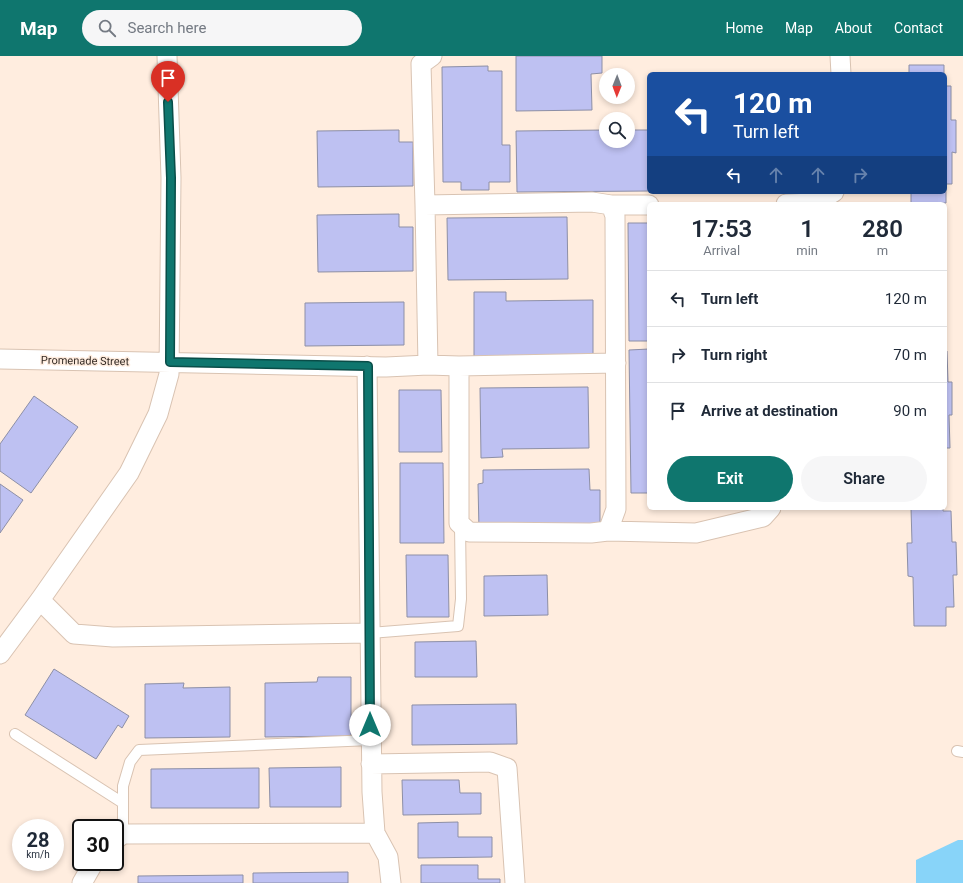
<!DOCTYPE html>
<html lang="en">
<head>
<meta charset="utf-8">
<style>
  :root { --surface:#fff; --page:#f6f6f7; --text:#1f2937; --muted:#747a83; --line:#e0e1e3; --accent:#0f766e }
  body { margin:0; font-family:Roboto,sans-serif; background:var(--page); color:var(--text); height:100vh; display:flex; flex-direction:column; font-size:15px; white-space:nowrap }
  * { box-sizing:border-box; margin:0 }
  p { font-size:13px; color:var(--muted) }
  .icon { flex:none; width:22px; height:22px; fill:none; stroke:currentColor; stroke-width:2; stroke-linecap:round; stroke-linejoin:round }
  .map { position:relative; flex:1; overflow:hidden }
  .drawer { position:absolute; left:647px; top:146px; width:300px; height:308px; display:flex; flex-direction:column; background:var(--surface); border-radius:6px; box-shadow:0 2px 6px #0003 }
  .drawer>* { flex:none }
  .top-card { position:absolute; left:647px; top:16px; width:300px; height:122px; border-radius:6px; box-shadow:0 2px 6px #0003; background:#1a4fa0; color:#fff; overflow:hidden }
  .needle { width:26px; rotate:181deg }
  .controls { position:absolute; left:599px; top:12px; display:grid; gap:8px }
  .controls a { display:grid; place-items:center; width:36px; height:36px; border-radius:50%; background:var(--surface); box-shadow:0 2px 6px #0003; font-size:20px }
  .speed { position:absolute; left:12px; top:763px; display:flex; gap:8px; font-size:20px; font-weight:700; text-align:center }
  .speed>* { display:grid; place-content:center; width:52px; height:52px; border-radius:50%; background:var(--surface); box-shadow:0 2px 6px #0003; line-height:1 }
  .speed small { font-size:10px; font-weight:400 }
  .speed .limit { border:2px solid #111; border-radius:6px; background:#fff; color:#111 }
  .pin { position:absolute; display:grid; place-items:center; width:34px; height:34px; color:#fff; margin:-41px -17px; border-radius:50% 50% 50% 0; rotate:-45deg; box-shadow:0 0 4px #0007 }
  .pin .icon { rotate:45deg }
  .me { position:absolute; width:44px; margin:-22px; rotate:0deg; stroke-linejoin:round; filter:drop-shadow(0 0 3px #0008) }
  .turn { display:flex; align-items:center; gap:14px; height:84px; padding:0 20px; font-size:18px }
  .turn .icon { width:52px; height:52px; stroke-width:2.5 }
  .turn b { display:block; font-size:28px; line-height:34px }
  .lanes { display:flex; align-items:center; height:38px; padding:0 20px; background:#0003; justify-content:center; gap:20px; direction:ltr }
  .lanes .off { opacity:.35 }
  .eta { display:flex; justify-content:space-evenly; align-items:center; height:68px; text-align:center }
  .eta b { font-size:24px; font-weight:600; line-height:28px }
  .action { display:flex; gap:8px; margin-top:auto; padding:8px 20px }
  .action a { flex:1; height:46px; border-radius:24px; background:var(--accent); color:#fff; font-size:16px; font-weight:600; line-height:46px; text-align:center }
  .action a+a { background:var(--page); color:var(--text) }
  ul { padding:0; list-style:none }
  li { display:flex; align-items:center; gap:12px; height:56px; padding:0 20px; border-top:1px solid var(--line) }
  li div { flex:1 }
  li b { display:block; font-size:15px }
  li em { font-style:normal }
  header { display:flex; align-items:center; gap:24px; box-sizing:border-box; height:56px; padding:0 20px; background:var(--accent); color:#fff }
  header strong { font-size:19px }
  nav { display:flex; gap:22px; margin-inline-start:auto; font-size:14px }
  .search { width:280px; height:36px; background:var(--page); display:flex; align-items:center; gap:10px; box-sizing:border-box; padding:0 14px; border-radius:22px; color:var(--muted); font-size:15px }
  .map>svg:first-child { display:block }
</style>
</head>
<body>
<header>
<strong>Map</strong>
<div class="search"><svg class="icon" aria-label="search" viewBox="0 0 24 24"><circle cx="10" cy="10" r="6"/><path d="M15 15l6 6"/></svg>Search here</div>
<nav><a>Home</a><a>Map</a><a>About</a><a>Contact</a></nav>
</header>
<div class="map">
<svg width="963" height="827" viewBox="0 0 963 827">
  <rect width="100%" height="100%" fill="#ffeddf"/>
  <!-- water -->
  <path fill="#88d4f9" d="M958,784H963V827H916V804Z"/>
  <!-- building -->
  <path fill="#bec1f2" stroke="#8d8fa6" d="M516,0H602V17L591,18L592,54L516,55Z
    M909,9H944V18H909Z
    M488,10V15H502V89H510V126H489V134H461V126H443L442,11Z
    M945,30H951V64H956V97L952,96V128H946V147H911V136H945Z
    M399,74V86H413V130L318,131L317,75Z
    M606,74V85H628V74H649V135L517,136L516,75Z
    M399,158V171H413V215L318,216L317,159Z
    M567,161L568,223L448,224L447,162Z
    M628,167H649V285H629Z
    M474,236H506V245L593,244V306L474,307Z
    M404,246V289L305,290V247Z
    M649,293V443H648V437H631L629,294Z
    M945,295H947L948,326H952V359H949L950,392H945Z
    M588,331L589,392L502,393L503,401L481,402L480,332Z
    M399,334H441L442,396H399Z
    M34,340L78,371L31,437L0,415V388Z
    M400,407H443L444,487H400Z
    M589,413L590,434H600V473L479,474L478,428L483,427V414Z
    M0,428L23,444L0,477Z
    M911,452H943V455H951L952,486H956L957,519H953L954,551H946V570H914L913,521L908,520L907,487H912Z
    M406,499H448L449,561H407Z
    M547,519L548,559L484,560V520Z
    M476,585L477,621H415V586Z
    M54,613L129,660L122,672L118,669L96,703L25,659Z
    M318,621H351V680L265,681V627L317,626Z
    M184,627L183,632L230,631V681L145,682V628Z
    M516,648L517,688L412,689V649Z
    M341,711V751H270L269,712Z
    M259,712V752H151V713Z
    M402,724H459L460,737H481V758L403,759Z
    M458,766V781H492V801L418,802V767Z
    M421,809H478V823H500V827H421Z
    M348,816V827H253V817Z
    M243,819V827H138V820Z"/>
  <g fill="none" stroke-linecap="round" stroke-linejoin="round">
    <defs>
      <path id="service" d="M370,577L458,570L461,543L460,469
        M15,678L123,747
        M957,695L963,696
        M123,778V730L130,706L139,694L371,684"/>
      <path id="minor" d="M840,0L841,18
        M786,148L816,147L834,136
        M425,149L592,146L611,149L615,160L616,453L608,475L591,477L469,476L459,467V310L428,309
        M611,149H649
        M0,303L386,311L428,309L425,149L421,8L432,0
        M367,310L372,736L375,777L388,801L391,827
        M459,310L616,307
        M608,475L696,477L763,461L771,452
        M40,544L74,578L113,581L370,577
        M0,598L40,544L129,417L158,358L169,318L171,122L167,0
        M371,708L490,706L507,712L515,827
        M115,784L123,778L375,777
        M82,827L94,806"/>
    </defs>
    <!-- service casing -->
    <use href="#service" stroke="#d9c3b2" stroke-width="12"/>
    <!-- minor casing -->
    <use href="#minor" stroke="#d9c3b2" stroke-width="21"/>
    <!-- service -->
    <use href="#service" stroke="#fff" stroke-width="10"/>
    <!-- minor -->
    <use href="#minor" stroke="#fff" stroke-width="19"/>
  </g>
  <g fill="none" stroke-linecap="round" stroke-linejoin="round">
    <defs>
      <path id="route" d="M168,46L171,122L170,306L368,310L370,669"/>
    </defs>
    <!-- route casing -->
    <use href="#route" stroke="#0a4d48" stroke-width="10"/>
    <!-- route -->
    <use href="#route" stroke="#0f766e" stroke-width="7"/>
  </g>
  <g text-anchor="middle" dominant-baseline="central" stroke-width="3" stroke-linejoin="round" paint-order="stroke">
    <!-- street labels -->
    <g font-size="11" fill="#332a24" stroke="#ffeddf">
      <text transform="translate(85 305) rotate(1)">Promenade Street</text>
    </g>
  </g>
</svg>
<div class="controls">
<a><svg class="needle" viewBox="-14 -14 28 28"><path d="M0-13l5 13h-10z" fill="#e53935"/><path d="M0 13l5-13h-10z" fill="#747a83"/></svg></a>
<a><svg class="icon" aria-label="search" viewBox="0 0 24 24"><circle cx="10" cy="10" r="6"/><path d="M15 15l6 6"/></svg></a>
</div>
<div class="speed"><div>28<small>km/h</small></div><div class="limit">30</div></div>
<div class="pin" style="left:168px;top:46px;background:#d93025"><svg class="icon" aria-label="arrive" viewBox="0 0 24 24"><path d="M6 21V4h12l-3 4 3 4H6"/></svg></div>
<svg class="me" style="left:370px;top:669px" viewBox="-20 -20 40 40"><circle r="19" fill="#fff"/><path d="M0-13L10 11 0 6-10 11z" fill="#0f766e"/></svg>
<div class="top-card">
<div class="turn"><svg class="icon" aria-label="left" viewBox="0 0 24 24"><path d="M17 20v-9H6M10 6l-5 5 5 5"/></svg><div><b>120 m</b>Turn left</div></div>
<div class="lanes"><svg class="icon" aria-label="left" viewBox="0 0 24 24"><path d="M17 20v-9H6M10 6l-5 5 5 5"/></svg><svg class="icon off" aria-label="ahead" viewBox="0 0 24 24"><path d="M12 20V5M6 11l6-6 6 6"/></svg><svg class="icon off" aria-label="ahead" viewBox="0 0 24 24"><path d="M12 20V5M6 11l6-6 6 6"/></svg><svg class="icon off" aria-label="right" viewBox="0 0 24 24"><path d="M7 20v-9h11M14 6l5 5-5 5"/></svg></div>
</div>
<section class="drawer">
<div class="eta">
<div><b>17:53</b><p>Arrival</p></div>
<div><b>1</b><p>min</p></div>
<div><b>280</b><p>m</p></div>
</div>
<ul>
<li><svg class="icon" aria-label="left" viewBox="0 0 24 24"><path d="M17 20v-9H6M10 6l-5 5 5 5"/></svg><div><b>Turn left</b></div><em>120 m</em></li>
<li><svg class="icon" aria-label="right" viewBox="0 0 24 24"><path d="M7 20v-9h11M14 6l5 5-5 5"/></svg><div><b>Turn right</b></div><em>70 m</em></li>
<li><svg class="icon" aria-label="arrive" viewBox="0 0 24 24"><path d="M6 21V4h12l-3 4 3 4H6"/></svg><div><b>Arrive at destination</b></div><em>90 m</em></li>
</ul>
<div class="action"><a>Exit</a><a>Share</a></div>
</section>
</div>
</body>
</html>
